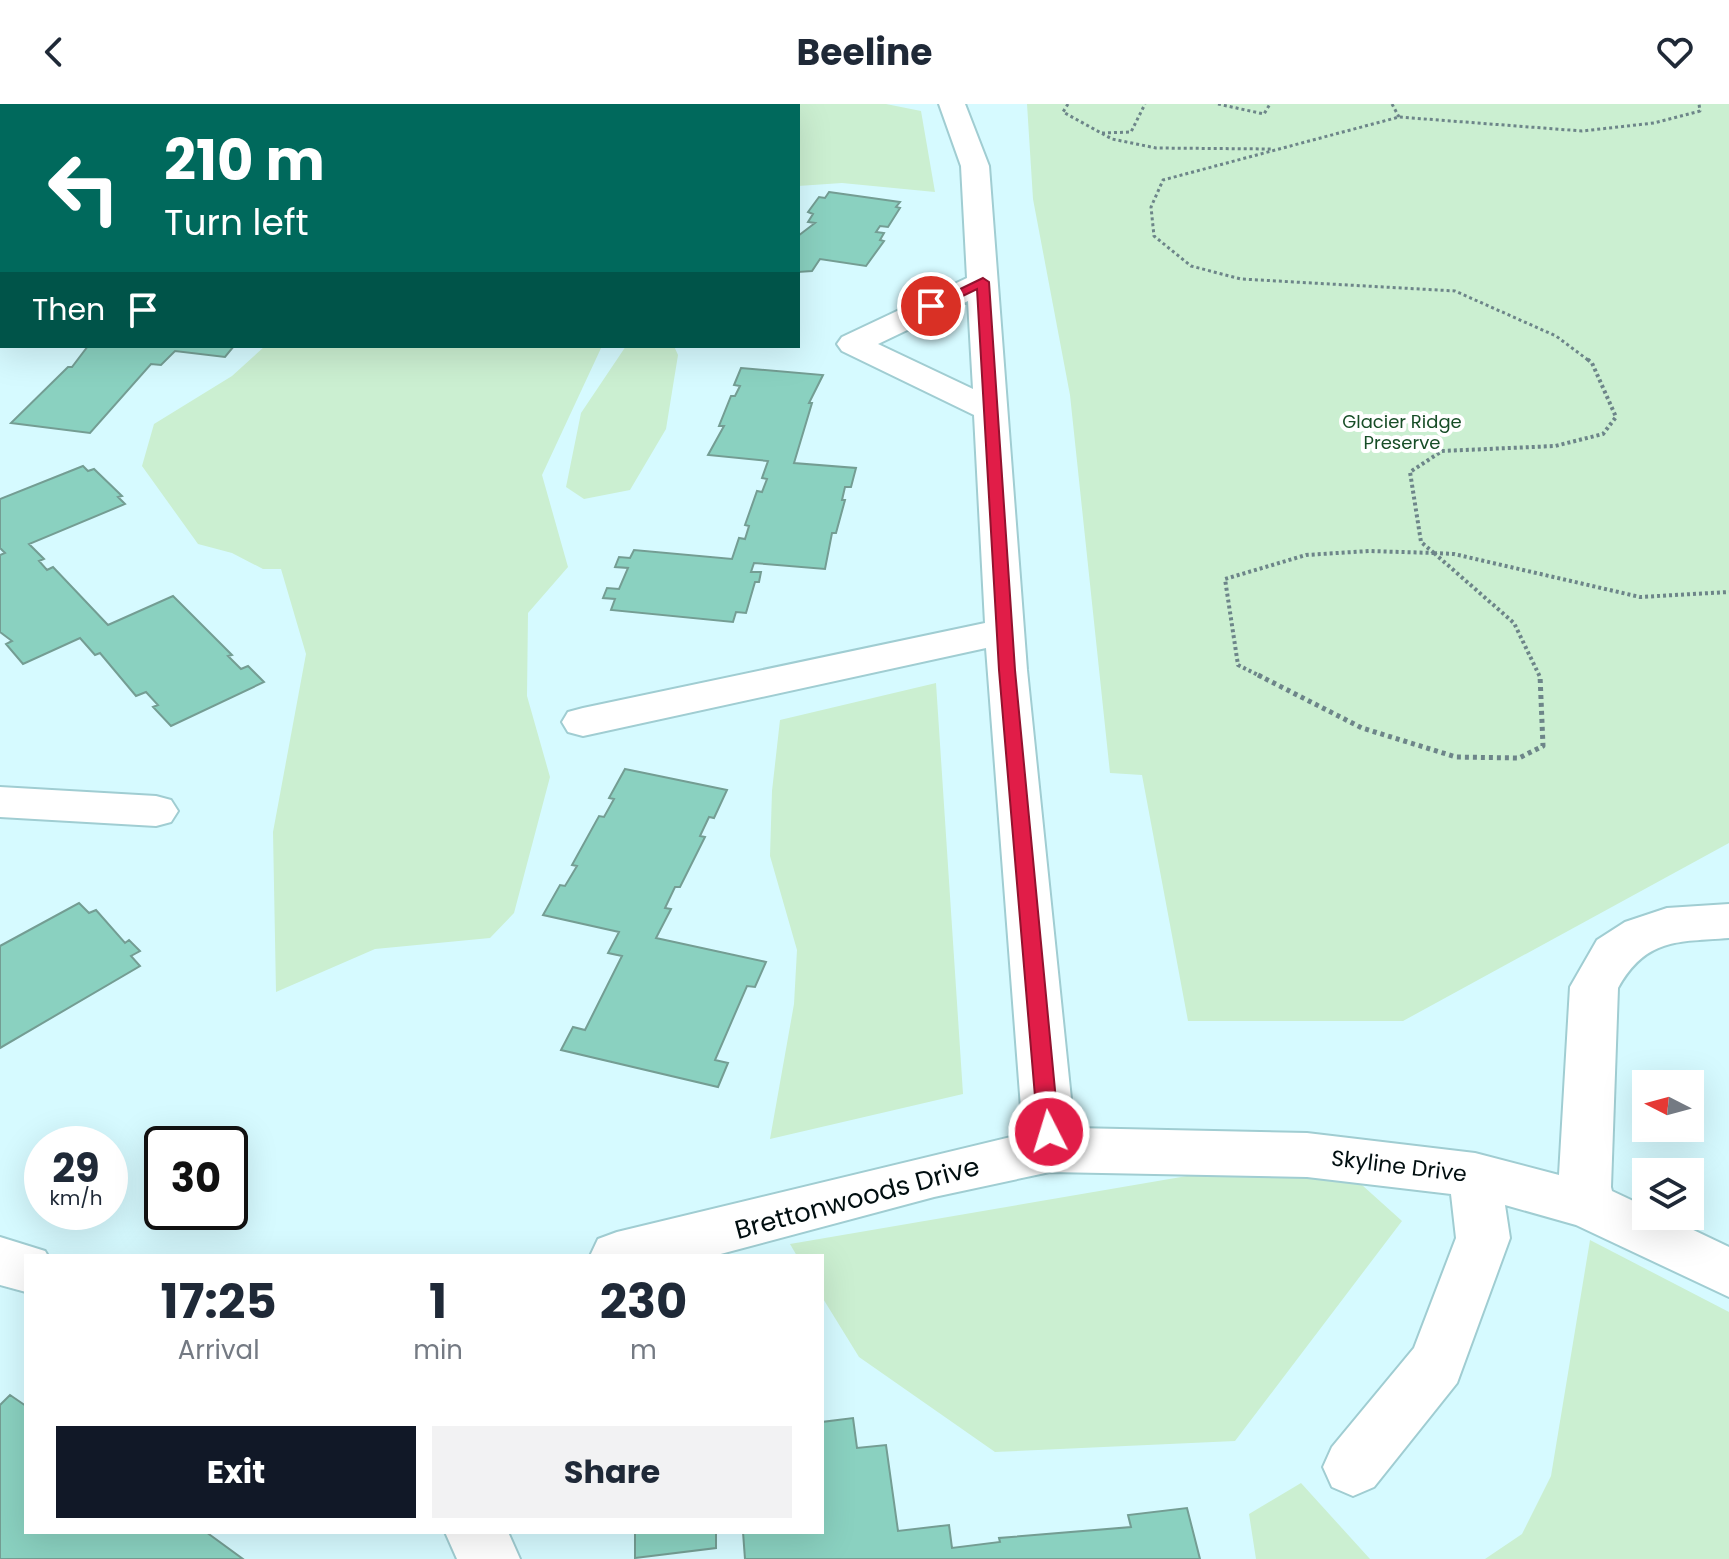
<!DOCTYPE html>
<html lang="en">
<head>
<meta charset="utf-8">
<style>
  :root { --surface:#fff; --page:#f2f2f3; --text:#1f2937; --muted:#747a83; --accent:#111827 }
  body { margin:0; font-family:Poppins,sans-serif; background:var(--page); color:var(--text); height:100vh; display:flex; flex-direction:column; font-size:30px; white-space:nowrap }
  * { box-sizing:border-box; margin:0 }
  p { font-size:26px; color:var(--muted) }
  .icon { flex:none; width:44px; height:44px; fill:none; stroke:currentColor; stroke-width:2; stroke-linecap:round; stroke-linejoin:round }
  .map { position:relative; flex:1; overflow:hidden }
  .panel { position:absolute; left:24px; top:1150px; width:800px; height:280px; display:flex; flex-direction:column; background:var(--surface); border-radius:0px; box-shadow:0 8px 32px #0002 }
  .panel>* { flex:none }
  .hud { position:absolute; left:0px; top:0px; width:800px; height:244px; box-shadow:0 8px 32px #0002; background:#00695c; color:#fff; overflow:hidden }
  .needle { width:52px; rotate:276deg }
  .fabs { position:absolute; left:1632px; top:966px; display:grid; gap:16px }
  .fabs a { display:grid; place-items:center; width:72px; height:72px; border-radius:0px; background:var(--surface); box-shadow:0 8px 32px #0002; font-size:40px }
  .speed { position:absolute; left:24px; top:1022px; display:flex; gap:16px; font-size:40px; font-weight:700; text-align:center }
  .speed>* { display:grid; place-content:center; width:104px; height:104px; border-radius:50%; background:var(--surface); box-shadow:0 8px 32px #0002; line-height:1 }
  .speed small { font-size:20px; font-weight:400 }
  .speed .limit { border:4px solid #111; border-radius:12px; background:#fff; color:#111 }
  .pin { position:absolute; display:grid; place-items:center; width:68px; height:68px; color:#fff; margin:-34px; border:4px solid #fff; border-radius:50%; box-shadow:0 2px 8px #0007 }
  .me { position:absolute; width:88px; margin:-44px; rotate:355deg; stroke-linejoin:round; filter:drop-shadow(0 0 6px #0008) }
  .turn { display:flex; align-items:center; gap:28px; height:168px; padding:0 32px; font-size:36px }
  .turn .icon { width:104px; height:104px; stroke-width:2.5 }
  .turn b { display:block; font-size:56px; line-height:68px }
  .then { display:flex; align-items:center; height:76px; padding:0 32px; background:#0003; gap:16px; font-size:30px }
  .eta { display:flex; justify-content:space-evenly; align-items:center; height:136px; text-align:center }
  .eta b { font-size:48px; font-weight:700; line-height:56px }
  .cta { display:flex; gap:16px; margin-top:auto; padding:16px 32px }
  .cta a { flex:1; height:92px; border-radius:0px; background:var(--accent); color:#fff; font-size:32px; font-weight:700; line-height:92px; text-align:center }
  .cta a+a { background:var(--page); color:var(--text) }
  header { display:flex; justify-content:space-between; align-items:center; height:104px; padding:0 32px; background:var(--surface); font-size:36px; font-weight:700 }
  .map>svg:first-child { display:block }
</style>
</head>
<body>
<header><svg class="icon" aria-label="back" viewBox="0 0 24 24"><path d="M15 5l-7 7 7 7"/></svg>Beeline<svg class="icon" aria-label="heart" viewBox="0 0 24 24"><path d="M12 20l-8-8c-3-5 5-10 8-4 3-6 11-1 8 4z"/></svg></header>
<div class="map">
<svg width="1729" height="1455" viewBox="0 0 1729 1455">
  <rect width="100%" height="100%" fill="#d6faff"/>
  <!-- green -->
  <path fill="#cbefd1" d="M519,0H886L921,7L935,88L842,79L798,82V2Z
    M1027,0H1729V739L1403,917H1188L1142,671L1110,669L1070,291L1033,95Z
    M265,242H602L542,371L568,463L528,509L527,592L550,673L514,809L490,834L375,845L276,888L273,728L306,550L281,465H263L232,449L198,440L142,362L154,320L232,272Z
    M626,242H674L678,251L666,325L630,386L584,395L566,383L581,309Z
    M936,579L963,990L770,1035L794,900L797,846L770,752L772,687L780,616Z
    M1332,1054L1402,1117L1235,1337L995,1348L859,1253L822,1193V1152H797L790,1140L1187,1072Z
    M1590,1136L1729,1208V1455H1485L1522,1430L1551,1372Z
    M1301,1379L1370,1455H1256L1249,1410Z"/>
  <!-- building -->
  <path fill="#8ad1c0" stroke="#749d93" stroke-width="2" d="M829,88L900,98L896,103L900,104L888,123L880,122L876,128L884,129L880,136L884,137L866,162L820,155L812,167L798,168V132L815,119L808,118L813,110L808,108L819,93L825,94Z
    M88,242L147,243L234,242L225,253L175,247L161,261L151,260L90,329L11,319L68,263H72Z
    M741,264L823,271L809,299H812L794,359L856,364L851,383H845L842,396H845L836,429H832L825,465L754,459L751,468H761L759,478H755L746,509L736,508L733,518L611,506L615,495L603,494L607,484L619,485L628,464L615,463L619,453L630,454L634,446L732,455L739,434L745,435L749,422L745,421L757,387L762,388L767,375L762,374L768,357L708,351L724,322H719L731,292H735L740,282L734,281Z
    M83,362L88,367L94,365L122,392L118,393L125,400L29,440L44,455L39,457L47,466L53,463L108,521L173,492L232,551L228,552L241,565L248,562L264,578L171,622L153,603L158,601L146,588L136,592L100,549L95,551L80,534L23,560L6,540L12,537L0,528V451L5,449L0,444V395Z
    M625,665L727,686L714,714L709,713L700,732L705,733L680,783H675L665,804L671,805L656,834L766,858L755,883L747,882L715,956L728,959L718,983L561,946L573,923L585,926L622,852L608,849L619,828L543,811L560,781L565,782L577,762L572,761L599,712L604,713L614,695L609,694Z
    M79,799L89,809L96,806L125,839L129,836L140,847L131,852L140,862L0,944V842Z
    M10,1291L26,1302V1428H206L243,1455H0V1301Z
    M853,1314L857,1344L886,1341L898,1427L949,1421L952,1444L1000,1438L999,1434L1131,1423L1128,1411L1187,1404L1200,1455H745L743,1428H822V1318Z
    M635,1428H716V1444L635,1454Z"/>
  <g fill="none" stroke-linecap="round" stroke-linejoin="round">
    <defs>
      <path id="minor" d="M939,0H965L989,62L1027,566L1074,1024L1307,1029L1475,1049L1559,1071L1570,883L1597,836L1625,818L1667,804L1729,800V834C1677,838 1646,834 1618,884L1611,1083L1612,1087L1646,1103V1112H1664L1729,1143V1193L1576,1121L1505,1101L1510,1134L1457,1279L1374,1383L1353,1392L1332,1383L1323,1363L1332,1343L1414,1244L1456,1134L1451,1090L1307,1073L1050,1068L934,1093L713,1152H590L598,1135L617,1128L1023,1030L986,544L583,632L568,628L562,618L568,608L583,604L985,519L974,311L842,247L837,240L842,233L967,174L961,62ZM968,197L973,285L878,240Z
        M0,81H2V98H0Z
        M0,683L156,692L171,696L178,707L171,718L156,722L0,713Z
        M0,1133L45,1147L48,1152H26V1188L0,1181Z
        M445,1428H508L520,1455H457Z"/>
    </defs>
    <!-- minor casing -->
    <use href="#minor" stroke="#a0cdd2" stroke-width="4"/>
    <!-- path-far2 -->
    <path stroke="#6d8589" stroke-width="3" stroke-dasharray="3 3" stroke-linecap="butt" d="M1068,0L1063,8L1112,35L1156,44L1272,45
      M1218,0L1264,10L1270,0
      M1392,0L1399,13
      M1102,29L1131,28L1145,0
      M1588,256L1556,232L1455,187L1241,175L1191,162L1154,132L1151,103L1163,76L1399,13L1582,27L1654,19L1700,7L1699,0"/>
    <!-- path-far1 -->
    <path stroke="#6d8589" stroke-width="4" stroke-dasharray="3 3" stroke-linecap="butt" d="M1434,449L1454,450L1640,493L1729,488
      M1434,449L1514,519L1540,573
      M1434,449L1421,438L1410,368L1442,347L1555,342L1603,330L1616,313L1592,259L1586,254
      M1262,573L1238,561L1225,475L1306,451L1369,447L1434,449"/>
    <!-- path -->
    <path stroke="#6d8589" stroke-width="5" stroke-dasharray="4 4" stroke-linecap="butt" d="M1258,571L1362,624L1456,653L1519,654L1543,642L1540,571"/>
    <!-- minor -->
    <use href="#minor" fill="#fff" fill-rule="evenodd"/>
  </g>
  <!-- route -->
  <path fill="#e11d48" stroke="#92132f" stroke-width="2" d="M983,174L989,178L1015,566L1059,1028L1056,1034H1041L1038,1028L999,566L977,185L936,205L925,202Z"/>
  <g text-anchor="middle" dominant-baseline="central" stroke-width="8" stroke-linejoin="round" paint-order="stroke">
    <!-- far-park labels -->
    <g font-size="18" fill="#174d27" stroke="#fff">
      <text x="1402" y="317">Glacier Ridge<tspan x="1402" dy="21">Preserve</tspan></text>
    </g>
    <!-- street labels -->
    <g font-size="22" fill="#010e10" stroke="#fff">
      <text transform="translate(1399 1062) rotate(7)">Skyline Drive</text>
    </g>
    <!-- near-street labels -->
    <g font-size="26" fill="#010e10" stroke="#fff">
      <text transform="translate(857 1094) rotate(-15)">Brettonwoods Drive</text>
    </g>
  </g>
</svg>
<div class="fabs">
<a><svg class="needle" viewBox="-14 -14 28 28"><path d="M0-13l5 13h-10z" fill="#e53935"/><path d="M0 13l5-13h-10z" fill="#747a83"/></svg></a>
<a><svg class="icon" aria-label="layers" viewBox="0 0 24 24"><path d="M12 4l9 5-9 5-9-5zM3 14l9 5 9-5"/></svg></a>
</div>
<div class="speed"><div>29<small>km/h</small></div><div class="limit">30</div></div>
<div class="pin" style="left:931px;top:202px;background:#d93025"><svg class="icon" aria-label="arrive" viewBox="0 0 24 24"><path d="M6 21V4h12l-3 4 3 4H6"/></svg></div>
<svg class="me" style="left:1049px;top:1028px" viewBox="-20 -20 40 40"><circle r="17" fill="#e11d48" stroke="#fff" stroke-width="3"/><path d="M0-11L8 9 0 5-8 9z" fill="#fff"/></svg>
<div class="hud">
<div class="turn"><svg class="icon" aria-label="left" viewBox="0 0 24 24"><path d="M17 20v-9H6M10 6l-5 5 5 5"/></svg><div><b>210 m</b>Turn left</div></div>
<div class="then">Then<svg class="icon" aria-label="arrive" viewBox="0 0 24 24"><path d="M6 21V4h12l-3 4 3 4H6"/></svg></div>
</div>
<section class="panel">
<div class="eta">
<div><b>17:25</b><p>Arrival</p></div>
<div><b>1</b><p>min</p></div>
<div><b>230</b><p>m</p></div>
</div>
<div class="cta"><a>Exit</a><a>Share</a></div>
</section>
</div>
</body>
</html>
